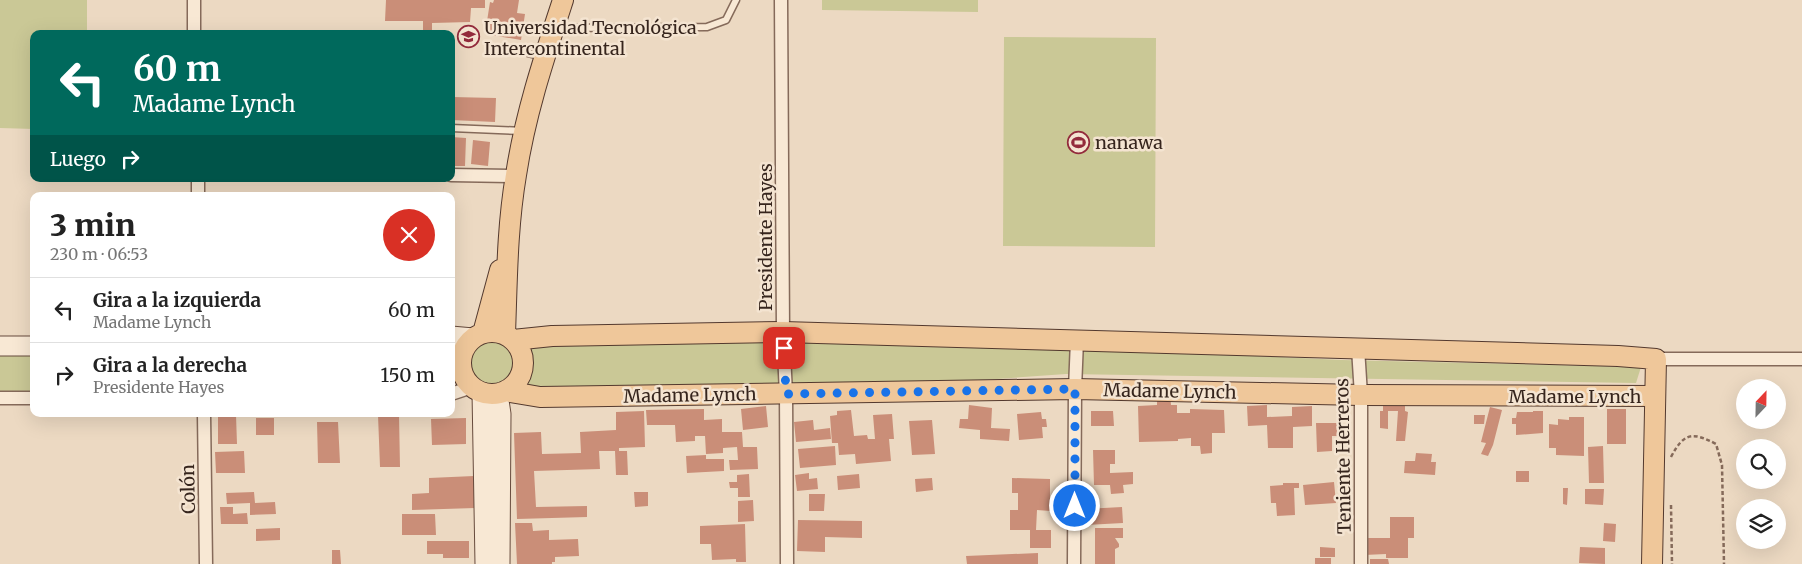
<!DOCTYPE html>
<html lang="es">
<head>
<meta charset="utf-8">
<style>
  :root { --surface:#fff; --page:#f6f6f6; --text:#222; --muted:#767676; --line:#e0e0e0 }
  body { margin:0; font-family:Merriweather,serif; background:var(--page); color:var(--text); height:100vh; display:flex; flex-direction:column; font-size:19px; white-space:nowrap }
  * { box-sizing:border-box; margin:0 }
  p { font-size:16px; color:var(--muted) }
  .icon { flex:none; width:28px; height:28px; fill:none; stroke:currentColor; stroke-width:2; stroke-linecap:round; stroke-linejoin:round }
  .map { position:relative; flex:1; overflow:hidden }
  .side { position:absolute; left:30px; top:192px; width:425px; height:225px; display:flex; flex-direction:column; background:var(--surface); border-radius:10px; box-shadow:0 5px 20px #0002 }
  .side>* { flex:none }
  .top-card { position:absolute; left:30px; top:30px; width:425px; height:152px; border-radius:10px; box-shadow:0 5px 20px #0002; background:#00695c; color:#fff; overflow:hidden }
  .needle { width:32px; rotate:22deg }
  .controls { position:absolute; left:1736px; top:379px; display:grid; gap:10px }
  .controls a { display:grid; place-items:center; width:50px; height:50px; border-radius:50%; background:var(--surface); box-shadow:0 5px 20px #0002; font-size:25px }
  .pin { position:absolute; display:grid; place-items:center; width:42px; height:42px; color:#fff; margin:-21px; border-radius:10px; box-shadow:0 2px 8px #0006 }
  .me { position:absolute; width:55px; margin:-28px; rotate:0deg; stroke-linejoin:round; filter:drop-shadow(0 0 4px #0008) }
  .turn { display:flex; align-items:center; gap:18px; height:105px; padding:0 20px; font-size:22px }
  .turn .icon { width:65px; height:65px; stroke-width:2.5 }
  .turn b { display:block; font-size:35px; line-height:42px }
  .then { display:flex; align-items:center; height:48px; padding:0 20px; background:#0003; gap:10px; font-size:19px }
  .round { display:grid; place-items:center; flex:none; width:52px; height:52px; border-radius:26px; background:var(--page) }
  .overview { display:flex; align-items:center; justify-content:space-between; height:85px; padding:0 20px }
  h1 { font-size:30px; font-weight:800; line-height:38px }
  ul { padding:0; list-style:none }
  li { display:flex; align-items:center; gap:15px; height:65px; padding:0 20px; border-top:1px solid var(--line) }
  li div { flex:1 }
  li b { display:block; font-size:19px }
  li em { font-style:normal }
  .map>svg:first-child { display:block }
</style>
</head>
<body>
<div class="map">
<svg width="1802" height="564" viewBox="0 0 1802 564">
  <rect width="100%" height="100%" fill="#ecd9c2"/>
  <!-- green -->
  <path fill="#cac896" d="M0,0H87V34H34V129L0,128Z
    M822,0H978V12L822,10Z
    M1004,37L1156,38L1155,247L1003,246Z
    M774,337L1065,347L1342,360L1641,367L1636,383L1066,374L776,395L510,403L509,395L520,388L528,368L523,346Z
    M469 364a24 24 0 1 1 48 0a24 24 0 1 1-48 0Z
    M34,352V392H0V353Z"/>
  <!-- building -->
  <path fill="#ca8e78" d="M386,0H485V8H471L470,22L432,23V34H423V21H385Z
    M494,0H519L517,13L525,14L521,40L485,34L490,2L493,3Z
    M452,97L496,98L495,122L451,120Z
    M451,137L466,138L465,166H451Z
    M473,140L490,142L488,166L471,164Z
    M1157,394H1170L1171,405H1177V413H1190V409L1224,410L1225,433H1212V453L1201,454L1200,446H1191V438L1178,439V441L1139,442L1138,406L1157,405Z
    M1383,402H1405V411L1408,412L1405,441H1396L1398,411H1388V429L1380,428V411H1383Z
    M969,405L992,408L991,428L1010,429L1009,441L980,439V430L959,428L960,419H968Z
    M1267,405V417L1292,416V407L1312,406V426L1293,427V448H1268L1267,425L1248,426L1247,406Z
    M766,406L768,427L743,430L741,409Z
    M1490,407L1502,410L1493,445L1488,456L1481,454L1486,443L1481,442Z
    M704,409V420L722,419V432H742L743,447H757L758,469L730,470L729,460H738L737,447L723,448V453L706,454L705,436H695V441L676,442L675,425H647L646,410Z
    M1607,409H1626V444H1607Z
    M851,410L854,436L867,435L868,439H875L873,415L892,414L894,439H889L891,461L856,464L855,454L839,455L838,443H832L830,416L837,415V411Z
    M644,411L645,447L619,448V451H627L628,475H616L615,451H599L600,469L534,471L536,507L587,506V517L517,519L514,433L541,432L542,454L581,453L580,432L616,430V412Z
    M1091,411H1113L1114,426H1091Z
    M1533,411H1543V433L1516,435V424H1512V418H1516L1517,412H1533Z
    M1041,412L1042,419H1046L1047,427H1042L1043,438L1019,440L1017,414Z
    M399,414L400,467H380L378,415Z
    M218,415H236L237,444H218Z
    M1474,415H1485L1484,424H1474Z
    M1569,417H1584V456L1556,455V448H1549V424L1558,425V419L1569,420Z
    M256,418H274V435H256Z
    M466,418V444L432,445L431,419Z
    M813,420L814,430L830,428L831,439L796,442L794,422Z
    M932,420L935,454L912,455L909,421Z
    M317,422H338L340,463H318Z
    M1316,423H1338L1339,436H1332V451L1317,452Z
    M835,446L836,465L800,468L798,449Z
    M1603,446L1604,483H1589L1588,447Z
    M1093,450H1115V464H1110V473L1133,472V484L1123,485L1124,493L1111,494L1110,485H1094Z
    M244,451L245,473H216L215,452Z
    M1416,453L1432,454L1431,462H1436L1435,475L1404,473L1405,461H1415Z
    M706,455V459H724V471L687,473L686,456Z
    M1516,471H1529V482H1516Z
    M809,473V479L817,478L818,489L797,491L795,475Z
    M749,474L750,497H738V488H730L729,482H737V475Z
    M859,474L860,488L838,490L837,476Z
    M474,476L475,508L412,510V494L429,493V478Z
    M932,478L933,490L916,492L915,479Z
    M1012,478L1050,479V511L1037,510L1036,530H1051V548H1030V530H1010V510H1018V493H1012Z
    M1334,482L1336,503L1305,505L1303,485Z
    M1283,483H1299V488H1294L1295,515L1277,516L1276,503H1271L1270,486L1283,485Z
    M1563,488H1568L1567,505L1563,504Z
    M1585,489H1604L1603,505L1585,504Z
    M254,492L255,503L275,502L276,514L250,515V503L227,504L226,493Z
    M634,492H648V506L635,507Z
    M809,494H825L824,511H809Z
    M753,500L754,521L738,522V501Z
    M220,507H233V514L247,513L248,524H221Z
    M1122,507L1123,523L1086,525L1085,509Z
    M402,514H435L436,535H402Z
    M1390,517H1414V538H1408V558H1386V554L1364,555V538H1390Z
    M798,520L862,521V538L825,537V552L797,551Z
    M515,523H532L533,531L549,530V540L578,539L579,556L555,557V562H552V564H517Z
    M1604,523L1616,524L1615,542L1603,541Z
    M745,524L746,562H736V559L712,560L711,544H700V526Z
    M280,528V540L256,541V529Z
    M1095,528H1123V538H1115L1119,544V547L1115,549V564H1095Z
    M427,541H469V558H443V554H427Z
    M1320,547L1335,548V557H1320Z
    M1580,547L1605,548V564L1579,563Z
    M332,550H340L341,564H332Z
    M1038,553V564H967L966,556Z
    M1315,558H1331V564H1315Z
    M1370,559H1388L1389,564H1370Z"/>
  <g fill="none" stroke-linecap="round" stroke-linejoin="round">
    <defs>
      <path id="service" d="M558,28L707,27L726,20L736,0
        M520,51L543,57
        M451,128L523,131"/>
      <path id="minor" d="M194,0V34
        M781,0L783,332L786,394L787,564
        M451,175L515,176
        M198,179V196
        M1358,348L1361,395V564
        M1656,359H1802
        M451,394L472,387
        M0,398H34
        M204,414L206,564
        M1074,564L1075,389L1077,340"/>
      <path id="secondary" d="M451,336L473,338
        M0,346H34
        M451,346L462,353
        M482,392L485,564
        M498,394L501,414L500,564"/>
      <path id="primary" d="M461 363a31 31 0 1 1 62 0a31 31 0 1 1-62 0Z
        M483,333L500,270
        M505,334C507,281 507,228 516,175C525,115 544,58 563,0
        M513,340L552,336L783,332L1618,356L1656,359L1652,564
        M505,391L540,397L1075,389L1361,395L1655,396"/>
    </defs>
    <!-- service casing -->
    <use href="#service" stroke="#856a5a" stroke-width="9"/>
    <!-- minor casing -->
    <use href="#minor" stroke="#856a5a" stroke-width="15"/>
    <!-- secondary casing -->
    <use href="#secondary" stroke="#674b3d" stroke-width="21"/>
    <!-- primary casing -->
    <use href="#primary" stroke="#53392e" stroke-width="22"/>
    <!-- path -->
    <path stroke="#856a5a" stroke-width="2.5" stroke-dasharray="4 2.5" stroke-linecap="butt" d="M1671,457C1684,432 1693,432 1716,444L1722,465L1724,564
      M1671,505L1672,564"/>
    <!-- service -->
    <use href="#service" stroke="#f8e8d4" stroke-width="6"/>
    <!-- minor -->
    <use href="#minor" stroke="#f8e8d4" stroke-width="12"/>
    <!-- secondary -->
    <use href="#secondary" stroke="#f8e8d4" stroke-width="19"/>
    <!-- primary -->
    <use href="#primary" stroke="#efc79a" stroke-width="20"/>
  </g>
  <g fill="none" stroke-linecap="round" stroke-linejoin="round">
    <!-- route -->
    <path stroke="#1a73e8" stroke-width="9" stroke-dasharray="0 16.2" d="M784,348L786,394L1075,389V506"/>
  </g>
  <!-- icons -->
  <defs>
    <symbol id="university-ring" viewBox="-11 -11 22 22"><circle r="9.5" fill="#f4e4d1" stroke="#932b3c" stroke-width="1.5"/><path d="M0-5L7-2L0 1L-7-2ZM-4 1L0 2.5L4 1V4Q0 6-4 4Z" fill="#932b3c"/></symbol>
    <symbol id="stadium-ring" viewBox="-11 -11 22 22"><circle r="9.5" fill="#f4e4d1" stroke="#932b3c" stroke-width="1.5"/><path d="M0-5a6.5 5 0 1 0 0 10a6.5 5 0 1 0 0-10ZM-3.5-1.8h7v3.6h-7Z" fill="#932b3c"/></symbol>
  </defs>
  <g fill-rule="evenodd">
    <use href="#university-ring" x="456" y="24" width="25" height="25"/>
    <use href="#stadium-ring" x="1066" y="130" width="25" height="25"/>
  </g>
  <g text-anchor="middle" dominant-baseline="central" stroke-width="5" stroke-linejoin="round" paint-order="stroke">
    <!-- poi labels -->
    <g font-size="18" fill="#36251d" stroke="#f4e4d1" text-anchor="start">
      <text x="484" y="27">Universidad Tecnológica<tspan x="484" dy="21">Intercontinental</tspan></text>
      <text x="1095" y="142">nanawa</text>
    </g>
    <!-- street labels -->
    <g font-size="18" fill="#36251d" stroke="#f4e4d1">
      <text transform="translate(765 237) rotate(-90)">Presidente Hayes</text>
      <text transform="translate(1170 391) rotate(1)">Madame Lynch</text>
      <text transform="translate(690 395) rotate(-1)">Madame Lynch</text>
      <text x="1575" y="396">Madame Lynch</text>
      <text transform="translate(1343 456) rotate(-91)">Teniente Herreros</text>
      <text transform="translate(188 489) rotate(-91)">Colón</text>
    </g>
  </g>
</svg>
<div class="controls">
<a><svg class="needle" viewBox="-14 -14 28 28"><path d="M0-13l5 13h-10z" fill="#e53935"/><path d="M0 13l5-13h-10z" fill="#767676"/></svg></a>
<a><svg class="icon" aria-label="search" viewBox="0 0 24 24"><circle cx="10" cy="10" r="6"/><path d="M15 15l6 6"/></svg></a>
<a><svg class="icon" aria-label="layers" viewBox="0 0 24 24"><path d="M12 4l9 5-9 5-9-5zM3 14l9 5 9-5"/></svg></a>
</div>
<div class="pin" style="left:784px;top:348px;background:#d93025"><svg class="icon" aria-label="arrive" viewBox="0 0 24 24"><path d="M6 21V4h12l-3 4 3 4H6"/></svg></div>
<svg class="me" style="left:1075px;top:506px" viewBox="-20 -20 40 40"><circle r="17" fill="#1a73e8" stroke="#fff" stroke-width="3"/><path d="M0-11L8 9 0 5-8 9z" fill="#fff"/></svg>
<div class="top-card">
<div class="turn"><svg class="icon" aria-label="left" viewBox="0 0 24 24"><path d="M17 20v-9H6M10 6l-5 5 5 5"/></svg><div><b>60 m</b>Madame Lynch</div></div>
<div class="then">Luego<svg class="icon" aria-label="right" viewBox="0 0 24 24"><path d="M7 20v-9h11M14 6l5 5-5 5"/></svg></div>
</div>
<section class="side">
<div class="overview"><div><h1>3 min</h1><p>230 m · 06:53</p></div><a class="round" style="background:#d93025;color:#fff"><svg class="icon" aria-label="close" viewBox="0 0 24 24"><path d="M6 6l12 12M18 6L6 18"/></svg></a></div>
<ul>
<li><svg class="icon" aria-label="left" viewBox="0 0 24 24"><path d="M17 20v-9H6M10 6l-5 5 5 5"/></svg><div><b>Gira a la izquierda</b><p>Madame Lynch</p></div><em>60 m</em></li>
<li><svg class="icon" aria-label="right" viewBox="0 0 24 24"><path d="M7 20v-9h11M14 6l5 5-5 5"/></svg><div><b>Gira a la derecha</b><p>Presidente Hayes</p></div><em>150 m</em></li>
</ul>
</section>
</div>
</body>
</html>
